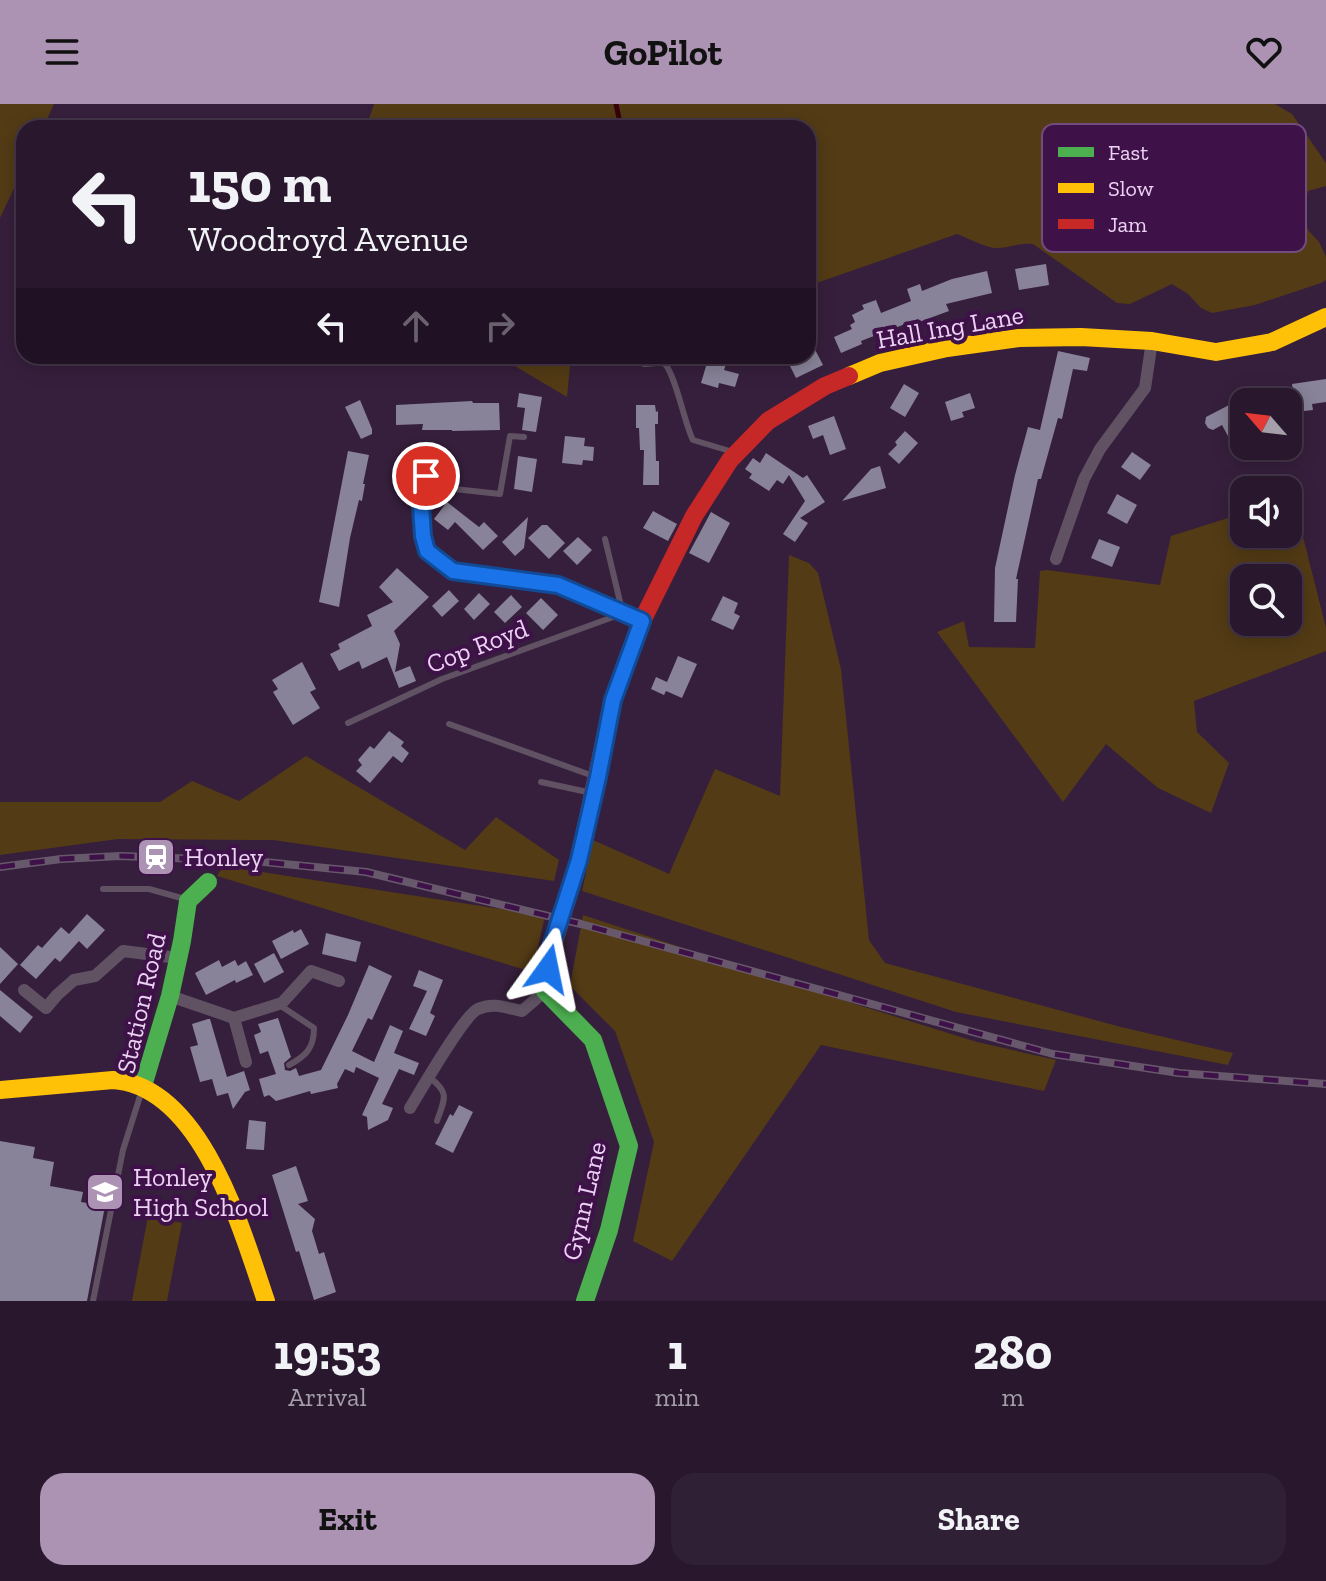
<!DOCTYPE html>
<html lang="en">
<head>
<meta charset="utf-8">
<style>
  :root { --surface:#28172d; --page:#302035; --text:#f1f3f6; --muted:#a59faa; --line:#443649; --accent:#ac93b3 }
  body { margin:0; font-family:"Zilla Slab",serif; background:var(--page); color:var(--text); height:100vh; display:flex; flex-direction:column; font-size:30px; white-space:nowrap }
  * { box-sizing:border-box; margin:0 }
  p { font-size:26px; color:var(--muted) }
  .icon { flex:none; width:44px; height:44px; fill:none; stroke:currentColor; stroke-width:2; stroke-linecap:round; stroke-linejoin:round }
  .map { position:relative; height:1197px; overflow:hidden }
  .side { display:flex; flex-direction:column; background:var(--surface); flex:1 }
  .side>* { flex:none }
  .top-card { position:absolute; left:16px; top:16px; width:800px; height:244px; border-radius:24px; box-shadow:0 4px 20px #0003,0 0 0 2px var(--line); background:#28172d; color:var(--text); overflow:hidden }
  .needle { width:52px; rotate:298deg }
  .controls { position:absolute; left:1230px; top:284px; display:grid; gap:16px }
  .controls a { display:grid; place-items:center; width:72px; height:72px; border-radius:16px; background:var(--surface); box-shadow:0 4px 20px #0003,0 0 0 2px var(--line); font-size:40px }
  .pin { position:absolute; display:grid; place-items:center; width:68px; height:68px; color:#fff; margin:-34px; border:4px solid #fff; border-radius:50%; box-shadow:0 2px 8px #0007 }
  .me { position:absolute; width:88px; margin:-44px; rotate:12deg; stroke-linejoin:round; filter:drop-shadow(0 0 6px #0008) }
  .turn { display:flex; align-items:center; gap:28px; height:168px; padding:0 40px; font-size:36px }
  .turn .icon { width:104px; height:104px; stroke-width:2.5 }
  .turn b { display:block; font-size:56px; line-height:68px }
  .lanes { display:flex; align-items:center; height:76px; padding:0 40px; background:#0003; justify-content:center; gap:40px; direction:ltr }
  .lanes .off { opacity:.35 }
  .eta { display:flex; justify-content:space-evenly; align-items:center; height:136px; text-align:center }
  .eta b { font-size:48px; font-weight:700; line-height:56px }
  .cta { display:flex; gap:16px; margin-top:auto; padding:16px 40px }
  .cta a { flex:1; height:92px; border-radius:24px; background:var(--accent); color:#111; font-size:32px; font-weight:700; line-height:92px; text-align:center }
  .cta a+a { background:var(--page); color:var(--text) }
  header { display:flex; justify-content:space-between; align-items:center; height:104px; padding:0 40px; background:var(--accent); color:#111; font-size:36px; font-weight:700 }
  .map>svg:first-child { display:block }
</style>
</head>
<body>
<header><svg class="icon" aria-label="menu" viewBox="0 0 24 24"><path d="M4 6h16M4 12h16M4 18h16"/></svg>GoPilot<svg class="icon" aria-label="heart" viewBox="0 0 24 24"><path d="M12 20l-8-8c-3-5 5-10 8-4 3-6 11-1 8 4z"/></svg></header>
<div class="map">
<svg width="1326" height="1197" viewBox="0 0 1326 1197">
  <rect width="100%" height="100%" fill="#361f3c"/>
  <!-- green -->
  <path fill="#533b15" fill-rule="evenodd" d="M0,0H54L43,24H24V63L0,114Z
    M374,0H1275L1292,10L1326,59V82L1308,87L1303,107L1308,126L1319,138L1326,153V176L1321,179L1255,201L1212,209L1201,204L1188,190L1172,180L1130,200L1117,199L1033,140C1019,138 1007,145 994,144C982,142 968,134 957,130L808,182V24H366Z
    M498,252H571L567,293Z
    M1293,393L1326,524V547L1194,597L1197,628L1229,659L1211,709L1158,684L1106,640L1063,698L937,528L964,517L969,543L1035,544L1040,467L1047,466L1160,481L1171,432L1244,409V430H1288V395ZM1244,474H1288V518H1244Z
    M789,451L809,459L818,469L841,565L869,836L885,859L1121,923L1233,949L1228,961L956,908L582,787L593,736L669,770L715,665L780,692Z
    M306,652L465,746L496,713L559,756L554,777L273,736L118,735L0,751V698H160L192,677L239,697Z
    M223,762L545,812L532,868L217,772Z
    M583,811L826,891L977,938L1056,956L1044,987L821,941L672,1157L633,1137L654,1038L615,927L570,882Z
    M148,1112L182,1119L167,1197H132Z"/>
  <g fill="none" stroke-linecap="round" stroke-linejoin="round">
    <!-- stream -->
    <path stroke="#36030c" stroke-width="5" d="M616,0L621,24"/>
  </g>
  <!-- building -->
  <path fill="#888398" d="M1046,160L1049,181L1019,186L1015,165Z
    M987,167L992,189L946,200L949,207L919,218L918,215L861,237L862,240L841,249L834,233L852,225L850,221L855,218L852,211L864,205L862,201L876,196L881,209L911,197L907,185L920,180L922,187L952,175Z
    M808,232L823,261L796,274L788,258L799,252H808Z
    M1058,247L1090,254L1087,267L1073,265L1062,315L1058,314L1041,375H1038L1016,475H1018L1016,518H994L995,464L1015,371L1028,323L1040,326Z
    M709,252L727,257L724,266L739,270L735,283L719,279L718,284L701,279Z
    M1326,275V298L1312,300L1313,306L1296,308L1292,280Z
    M904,280L919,289L905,313L890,304Z
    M519,289L542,293L536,328L522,326L525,304L517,303Z
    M970,289L975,304L962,308L964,313L951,317L945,298Z
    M360,296L372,325V330L361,335L345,303Z
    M472,297L473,299H499L500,326L452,327V326H422L423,320L396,321V301Z
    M1231,300L1238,314L1244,310V326L1229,334L1222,321L1213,326L1208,324L1205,319L1206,313Z
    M636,301H655L656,308L658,307V320H655L656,357H659V381H643L644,346H640L639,324H636Z
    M834,312L846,345L830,351L823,331L813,335L808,322Z
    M905,327L918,339L899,360L888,350L897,341L895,338Z
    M565,332L585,334L584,342L594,343L593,357L583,356L582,361L562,359Z
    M348,347L369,351L363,380H365L362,397L359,396L350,434L339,503L319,498Z
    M1132,348L1151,361L1140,376L1121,363Z
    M766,349L803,374L807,371L825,398L800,414L808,419L795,438L783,430L805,397L789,371L783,380L777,376L769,387L749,374L752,370L745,365L753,354L760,359Z
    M518,352L537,355L532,388L514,385Z
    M880,362L886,384L842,397L871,365Z
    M1117,390L1137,401L1127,420L1107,409Z
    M447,398L479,423L484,418L498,432L483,446L455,418L448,426L434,415Z
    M653,407L677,420L668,437L643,424Z
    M711,408L730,419L709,459L689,449Z
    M528,413L524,444L515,452L502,438Z
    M542,421H547L565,439L549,455L528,434Z
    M578,433L592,446L577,461L563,447Z
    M1099,435L1120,443L1112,463L1091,454Z
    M397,464L429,493L394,527L400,540L395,568L410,562L416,577L399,584L387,553L362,565L359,557L339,567L330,550L340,545L338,540L372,522L367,511L393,498L379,483Z
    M449,486L459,497L442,513L432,502Z
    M479,489L490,500L474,516L464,505Z
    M511,491L522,503L505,519L494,508Z
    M723,492L738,499L734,509L740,512L733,526L711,516Z
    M541,494L558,511L543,526L526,509Z
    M678,552L697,560L682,594L666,587L664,591L651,585L656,573L667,578Z
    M302,558L316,585L310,588L320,604L293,621L273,588L278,585L272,576Z
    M389,627L404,638L401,642L409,649L402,659L393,652L370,679L356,667L362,661L358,656L370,642L374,645Z
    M87,810L105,826L87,845L79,837L60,858L55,854L36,875L20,861L38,841L42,844L61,823L69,830Z
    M301,825L309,840L281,855L272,837L293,826L294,829Z
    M326,829L361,838L356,858L322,850Z
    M0,843L18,860L0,880Z
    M274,849L284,868L264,879L254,860Z
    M219,856L222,863L235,856L238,862L246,857L253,871L236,879L235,876L206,891L195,869Z
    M369,861L392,872L372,916L368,914L352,947L374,958L390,921L403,927L394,949L419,959L414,971L399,965L382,1000L393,1004L388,1016L368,1026L367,1013L362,1011L379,974L356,963L354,969L345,965L337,980L338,984L311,990L310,987L276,997L269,991L264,993L259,975L276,970L268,947L260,950L254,931L261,928L258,920L278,914L291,953L284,959L285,966L290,967L296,964L299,972L321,966L348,911Z
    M419,866L443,876L430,909L435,912L426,932L409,925L427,887L413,882Z
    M0,886L33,913L20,929L0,912Z
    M208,915H210L227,973L244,967L250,986L245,988L233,1005L228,989L217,992L212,975L200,978L190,943L198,941L192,920Z
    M459,1001L473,1008L453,1049L435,1040L450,1010L453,1012Z
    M249,1016L266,1018L264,1046L246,1045Z
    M0,1037L35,1043L33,1054L54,1058L50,1082L83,1088L81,1098L105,1102L87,1197H0Z
    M296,1062L308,1097L298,1100L315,1115L312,1127L319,1150L324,1148L336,1188L314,1196L299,1147L296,1148L272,1071Z"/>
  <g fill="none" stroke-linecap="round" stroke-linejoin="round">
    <!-- lane -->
    <path stroke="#605263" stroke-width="6" d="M644,260C649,260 659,258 663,259C674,263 685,322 693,336L733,348
      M427,382L500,390L510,332L524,333
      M605,435L622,506
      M348,619L442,575L616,512
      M449,620L596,673
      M541,678L592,689
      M103,785H149L185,795
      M278,900L314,924C314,944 306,952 289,961
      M429,973C450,989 445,994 437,1017
      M93,1197L123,1046L142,986"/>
    <!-- street -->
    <path stroke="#605263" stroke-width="12" d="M1056,455L1084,375L1100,345L1145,284L1152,237
      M24,886L46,904L57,891L74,876L95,872L123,847L178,854
      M170,892L234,914L246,958
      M234,914L282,899L311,867L339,877
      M410,1004C421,986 464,911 478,905C493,898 507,904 522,907L545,887"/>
    <!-- fast -->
    <path stroke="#4caf50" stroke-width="18" d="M550,851L545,887L593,936L629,1042L609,1126L585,1197
      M143,982L170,892L182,837L188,797L208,778"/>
    <!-- slow -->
    <path stroke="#ffc107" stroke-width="18" d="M849,272L880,259L947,244L1019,234L1081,233L1152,237L1216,248L1272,238L1326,213
      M426,372L421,402L423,432L427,447L453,467L558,481L642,517
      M0,986L113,976C202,982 242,1127 266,1197"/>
    <!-- jam -->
    <path stroke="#c62828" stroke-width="18" d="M550,851L579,756L613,596L642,517L694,412L730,356L768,317L825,282L849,272"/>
    <defs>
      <path id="rail" d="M0,763L61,755L120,752L253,757L366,768L581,820L1053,950L1179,969L1326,980"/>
    </defs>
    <!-- rail casing -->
    <use href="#rail" stroke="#67596b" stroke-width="8"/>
    <!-- rail -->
    <use href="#rail" stroke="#3e1249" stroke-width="5" stroke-dasharray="15" stroke-linecap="butt"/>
  </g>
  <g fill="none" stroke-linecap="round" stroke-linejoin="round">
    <defs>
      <path id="route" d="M426,372L421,402L423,432L427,447L453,467L558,481L642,517L613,596L598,673L579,756L551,843L548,865"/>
    </defs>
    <!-- route casing -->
    <use href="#route" stroke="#114b97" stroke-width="20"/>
    <!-- route -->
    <use href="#route" stroke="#1a73e8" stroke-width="14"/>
  </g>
  <!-- icons -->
  <defs>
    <symbol id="station-square" viewBox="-11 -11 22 22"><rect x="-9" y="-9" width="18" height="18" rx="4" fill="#ac93b3" stroke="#3e1249"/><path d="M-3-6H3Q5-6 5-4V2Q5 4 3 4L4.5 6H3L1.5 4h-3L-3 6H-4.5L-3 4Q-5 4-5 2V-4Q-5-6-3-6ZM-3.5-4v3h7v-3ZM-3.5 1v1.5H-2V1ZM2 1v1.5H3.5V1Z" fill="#fff"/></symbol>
    <symbol id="school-square" viewBox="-11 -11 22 22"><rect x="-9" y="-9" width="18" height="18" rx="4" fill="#ac93b3" stroke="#3e1249"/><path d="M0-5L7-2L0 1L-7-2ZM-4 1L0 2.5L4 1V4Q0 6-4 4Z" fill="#fff"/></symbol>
  </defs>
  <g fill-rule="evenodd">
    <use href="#station-square" x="134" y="731" width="44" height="44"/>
    <use href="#school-square" x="83" y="1066" width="44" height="44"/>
  </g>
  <g text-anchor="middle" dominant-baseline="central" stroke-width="8" stroke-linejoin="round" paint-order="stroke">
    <!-- street labels -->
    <g font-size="26" fill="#ecd2f3" stroke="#3e1249">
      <text transform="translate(950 223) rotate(-10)">Hall Ing Lane</text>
      <text transform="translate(477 542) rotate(-21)">Cop Royd</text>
      <text transform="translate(141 899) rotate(-77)">Station Road</text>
      <text transform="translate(584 1097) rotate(-77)">Gynn Lane</text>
    </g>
    <!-- poi labels -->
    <g font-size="26" fill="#ecd2f3" stroke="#3e1249" text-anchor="start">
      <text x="184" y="753">Honley</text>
      <text x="133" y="1073">Honley<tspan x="133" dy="30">High School</tspan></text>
    </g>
  </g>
  <!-- legend -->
  <rect x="1042" y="20" width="264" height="128" rx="12" fill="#3e1249" stroke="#724c7c" stroke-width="2"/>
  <rect x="1058" y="43" width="36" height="10" fill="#4caf50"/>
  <rect x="1058" y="79" width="36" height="10" fill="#ffc107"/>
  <rect x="1058" y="115" width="36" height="10" fill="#c62828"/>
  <g font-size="22" fill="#ecd2f3">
    <text x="1108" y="56">Fast</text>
    <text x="1108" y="92">Slow</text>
    <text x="1108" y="128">Jam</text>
  </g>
</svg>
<div class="controls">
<a><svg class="needle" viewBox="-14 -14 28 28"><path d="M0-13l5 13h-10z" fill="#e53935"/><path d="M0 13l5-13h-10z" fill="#a59faa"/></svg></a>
<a><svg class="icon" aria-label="sound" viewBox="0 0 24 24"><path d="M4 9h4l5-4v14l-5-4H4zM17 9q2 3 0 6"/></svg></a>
<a><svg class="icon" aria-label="search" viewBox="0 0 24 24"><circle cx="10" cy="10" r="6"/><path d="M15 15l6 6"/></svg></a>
</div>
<div class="pin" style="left:426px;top:372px;background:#d93025"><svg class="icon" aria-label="arrive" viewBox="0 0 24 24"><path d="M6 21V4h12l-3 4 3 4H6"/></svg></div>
<svg class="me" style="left:548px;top:865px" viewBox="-20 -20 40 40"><path d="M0-17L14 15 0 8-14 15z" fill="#1a73e8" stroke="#fff" stroke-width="4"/></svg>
<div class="top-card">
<div class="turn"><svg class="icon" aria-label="left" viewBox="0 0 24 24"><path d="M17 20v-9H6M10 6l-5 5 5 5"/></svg><div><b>150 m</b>Woodroyd Avenue</div></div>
<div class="lanes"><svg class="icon" aria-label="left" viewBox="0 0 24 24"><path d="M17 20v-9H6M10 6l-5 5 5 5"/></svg><svg class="icon off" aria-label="ahead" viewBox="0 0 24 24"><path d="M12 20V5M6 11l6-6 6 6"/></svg><svg class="icon off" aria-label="right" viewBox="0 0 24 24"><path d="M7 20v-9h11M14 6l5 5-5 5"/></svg></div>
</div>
</div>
<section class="side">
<div class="eta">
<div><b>19:53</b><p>Arrival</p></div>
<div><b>1</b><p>min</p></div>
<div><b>280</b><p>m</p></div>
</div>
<div class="cta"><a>Exit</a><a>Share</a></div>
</section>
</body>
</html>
